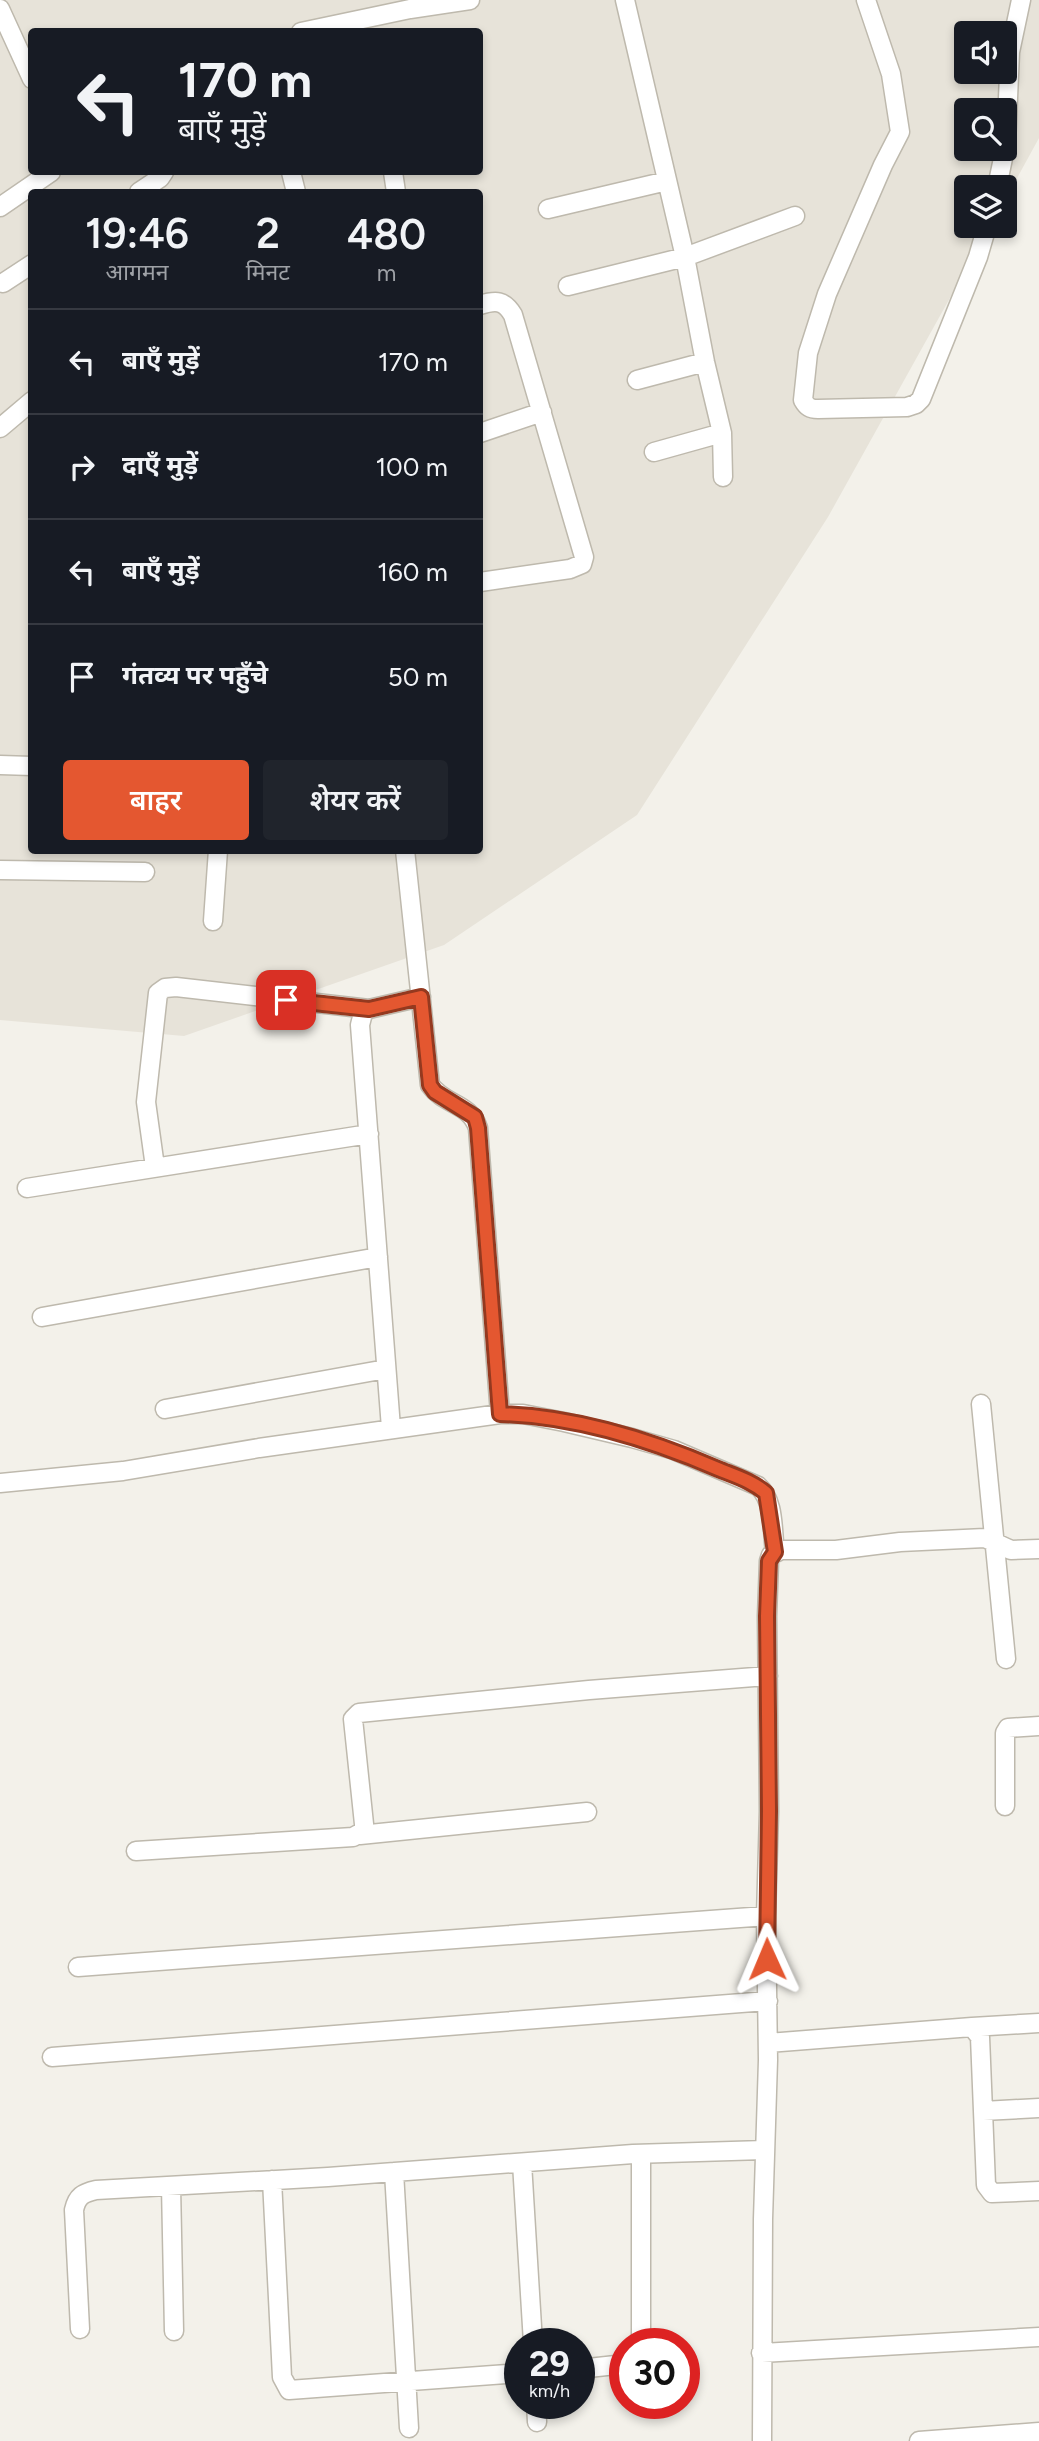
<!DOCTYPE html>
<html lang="hi">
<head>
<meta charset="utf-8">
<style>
  :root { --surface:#171b24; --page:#20242c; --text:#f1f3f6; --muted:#9ea1a6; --line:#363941; --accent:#e45730 }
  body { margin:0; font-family:Figtree,"Noto Sans Devanagari",sans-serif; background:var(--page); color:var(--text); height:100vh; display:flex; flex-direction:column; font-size:26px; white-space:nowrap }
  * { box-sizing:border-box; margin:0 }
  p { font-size:23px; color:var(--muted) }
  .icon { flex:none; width:38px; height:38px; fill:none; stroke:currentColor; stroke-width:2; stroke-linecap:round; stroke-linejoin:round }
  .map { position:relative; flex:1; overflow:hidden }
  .sheet { position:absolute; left:28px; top:189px; width:455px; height:665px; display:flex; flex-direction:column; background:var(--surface); border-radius:7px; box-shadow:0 4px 10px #0003 }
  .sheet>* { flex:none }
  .banner { position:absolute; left:28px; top:28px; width:455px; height:147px; border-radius:7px; box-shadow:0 4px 10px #0003; background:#171b24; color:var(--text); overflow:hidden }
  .fabs { position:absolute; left:954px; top:21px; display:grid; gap:14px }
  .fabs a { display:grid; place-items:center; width:63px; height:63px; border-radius:7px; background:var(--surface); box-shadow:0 4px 10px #0003; font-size:35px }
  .speed { position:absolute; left:504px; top:2328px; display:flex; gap:14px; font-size:35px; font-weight:700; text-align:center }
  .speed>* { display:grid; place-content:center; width:91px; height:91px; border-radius:50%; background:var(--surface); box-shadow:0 4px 10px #0003; line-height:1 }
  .speed small { font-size:18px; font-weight:400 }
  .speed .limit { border:10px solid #d22; background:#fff; color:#111 }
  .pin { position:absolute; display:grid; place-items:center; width:60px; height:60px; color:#fff; margin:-30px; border-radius:14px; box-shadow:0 4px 10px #0006 }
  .me { position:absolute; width:77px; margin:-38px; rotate:359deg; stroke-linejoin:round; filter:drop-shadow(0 0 5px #0008) }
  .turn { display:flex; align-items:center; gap:24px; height:147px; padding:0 35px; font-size:32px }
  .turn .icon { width:91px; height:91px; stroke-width:2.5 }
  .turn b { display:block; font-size:49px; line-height:60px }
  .eta { display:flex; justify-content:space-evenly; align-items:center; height:119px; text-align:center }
  .eta b { font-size:42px; font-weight:600; line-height:49px }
  .button { display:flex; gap:14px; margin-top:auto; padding:14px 35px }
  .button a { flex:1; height:80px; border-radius:7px; background:var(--accent); color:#fff; font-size:28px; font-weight:600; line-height:80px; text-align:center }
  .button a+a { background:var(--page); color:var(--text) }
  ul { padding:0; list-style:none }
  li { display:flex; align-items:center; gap:21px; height:105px; padding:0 35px; border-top:2px solid var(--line) }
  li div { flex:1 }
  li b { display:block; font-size:26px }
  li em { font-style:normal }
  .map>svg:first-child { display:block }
</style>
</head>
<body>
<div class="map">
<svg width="1039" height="2441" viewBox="0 0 1039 2441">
  <rect width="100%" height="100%" fill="#f3f1ea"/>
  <!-- residential -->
  <path fill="#e7e3d9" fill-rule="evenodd" d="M0,0H1039V138L1005,200L1004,187H966V226H990L828,517L637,815L444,945L184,1036L0,1020ZM32,32H480V172H32ZM966,33H1004V72H966ZM966,110H1004V149H966ZM32,192H480V850H32Z"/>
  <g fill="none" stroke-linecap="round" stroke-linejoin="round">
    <defs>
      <path id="street" d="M625,0L685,257L705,362L722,433L723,477
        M866,0L891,74L900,132L883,165L827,294L808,353L803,400C807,407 810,409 818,409L907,407L916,404L921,399L978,257L987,226
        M0,9L32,79
        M301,32L410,9L470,0
        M291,172L296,192
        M393,172L396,192
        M997,187L1006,144L1010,52L1021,0
        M139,192L160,178L164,172
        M0,207L51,172
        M548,209L667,181
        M3,283L32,264
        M568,286L685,257L795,216
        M480,305C496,300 504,300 513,315L584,557L582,564L570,569L480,582
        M637,380L705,362
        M0,428L32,401
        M480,433L542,412
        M654,452L722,433
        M0,765L32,766
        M405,850L430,1085C444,1105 470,1103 478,1128L500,1414
        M0,870L145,872
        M213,921L218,850
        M155,1167L146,1102L158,993L165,988L176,987L369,1009
        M27,1188L369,1134
        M42,1317L378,1257
        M981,1404L1006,1659
        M165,1409L386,1369
        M391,1428L360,1025L363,1013L369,1009L421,997
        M0,1483L123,1471L259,1448L500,1414H523L564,1422L632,1438L674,1450L758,1486C775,1501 772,1531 775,1552
        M1005,1806V1733L1008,1728L1039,1726
        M360,1835L587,1812
        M136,1851L353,1837L364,1831V1824L353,1719L359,1713L589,1690L768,1676
        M78,1967L766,1916
        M972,2027L1039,2023
        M768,2043L972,2027L980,2037L986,2185L992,2193L1039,2191
        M52,2057L768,2001
        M983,2111L1039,2108
        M641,2154V2343
        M522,2163L533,2343
        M394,2172L409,2428
        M272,2180L282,2377L289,2390L520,2373
        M171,2186L174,2331
        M80,2329L74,2210C77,2196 83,2193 96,2190L328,2177L633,2154L765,2150
        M761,2353L1039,2337
        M579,2369L625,2364
        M536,2403L537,2422
        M762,2441L763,2219L768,2060L766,1916L769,1811L767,1616L769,1561L771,1555L781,1550H836L900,1542L985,1538L1011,1550L1039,1549
        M919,2441L1039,2432"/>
    </defs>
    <!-- street casing -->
    <use href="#street" stroke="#beb9ad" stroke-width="21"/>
    <!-- street -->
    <use href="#street" stroke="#fff" stroke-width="18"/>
  </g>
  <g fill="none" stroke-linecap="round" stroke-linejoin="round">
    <defs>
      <path id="route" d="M286,1000L369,1009L421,997L430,1085L435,1092L475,1117L478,1128L500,1414C573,1416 651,1440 718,1469C735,1476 752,1481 766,1493L775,1552L769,1561L767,1616L769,1811L767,1959"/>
    </defs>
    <!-- route casing -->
    <use href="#route" stroke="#94391f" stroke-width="18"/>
    <!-- route -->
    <use href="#route" stroke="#e45730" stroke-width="12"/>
  </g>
</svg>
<div class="fabs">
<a><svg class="icon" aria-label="sound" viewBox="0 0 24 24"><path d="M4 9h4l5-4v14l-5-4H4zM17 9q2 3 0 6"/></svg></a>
<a><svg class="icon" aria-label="search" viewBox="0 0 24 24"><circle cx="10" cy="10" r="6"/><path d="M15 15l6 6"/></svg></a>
<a><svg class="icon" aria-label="layers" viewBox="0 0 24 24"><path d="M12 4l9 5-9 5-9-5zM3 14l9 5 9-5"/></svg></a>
</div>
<div class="speed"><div>29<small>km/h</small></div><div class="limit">30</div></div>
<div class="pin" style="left:286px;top:1000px;background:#d93025"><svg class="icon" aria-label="arrive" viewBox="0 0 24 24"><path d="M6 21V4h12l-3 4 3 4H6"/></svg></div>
<svg class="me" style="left:767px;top:1959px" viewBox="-20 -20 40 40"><path d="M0-17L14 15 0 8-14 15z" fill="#e45730" stroke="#fff" stroke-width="4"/></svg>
<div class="banner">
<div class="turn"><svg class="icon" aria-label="left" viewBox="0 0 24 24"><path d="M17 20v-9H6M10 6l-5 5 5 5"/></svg><div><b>170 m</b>बाएँ मुड़ें</div></div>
</div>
<section class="sheet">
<div class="eta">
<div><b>19:46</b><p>आगमन</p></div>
<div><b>2</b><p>मिनट</p></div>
<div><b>480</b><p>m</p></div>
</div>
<ul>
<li><svg class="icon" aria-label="left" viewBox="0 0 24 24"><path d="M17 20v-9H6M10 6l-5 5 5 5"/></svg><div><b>बाएँ मुड़ें</b></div><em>170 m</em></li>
<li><svg class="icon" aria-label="right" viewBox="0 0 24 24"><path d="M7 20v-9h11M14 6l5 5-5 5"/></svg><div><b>दाएँ मुड़ें</b></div><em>100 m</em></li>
<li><svg class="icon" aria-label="left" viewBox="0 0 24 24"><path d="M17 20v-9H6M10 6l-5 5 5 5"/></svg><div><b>बाएँ मुड़ें</b></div><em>160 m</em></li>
<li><svg class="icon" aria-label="arrive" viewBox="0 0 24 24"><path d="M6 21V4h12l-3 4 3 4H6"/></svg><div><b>गंतव्य पर पहुँचे</b></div><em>50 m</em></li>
</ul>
<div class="button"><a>बाहर</a><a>शेयर करें</a></div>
</section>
</div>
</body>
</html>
